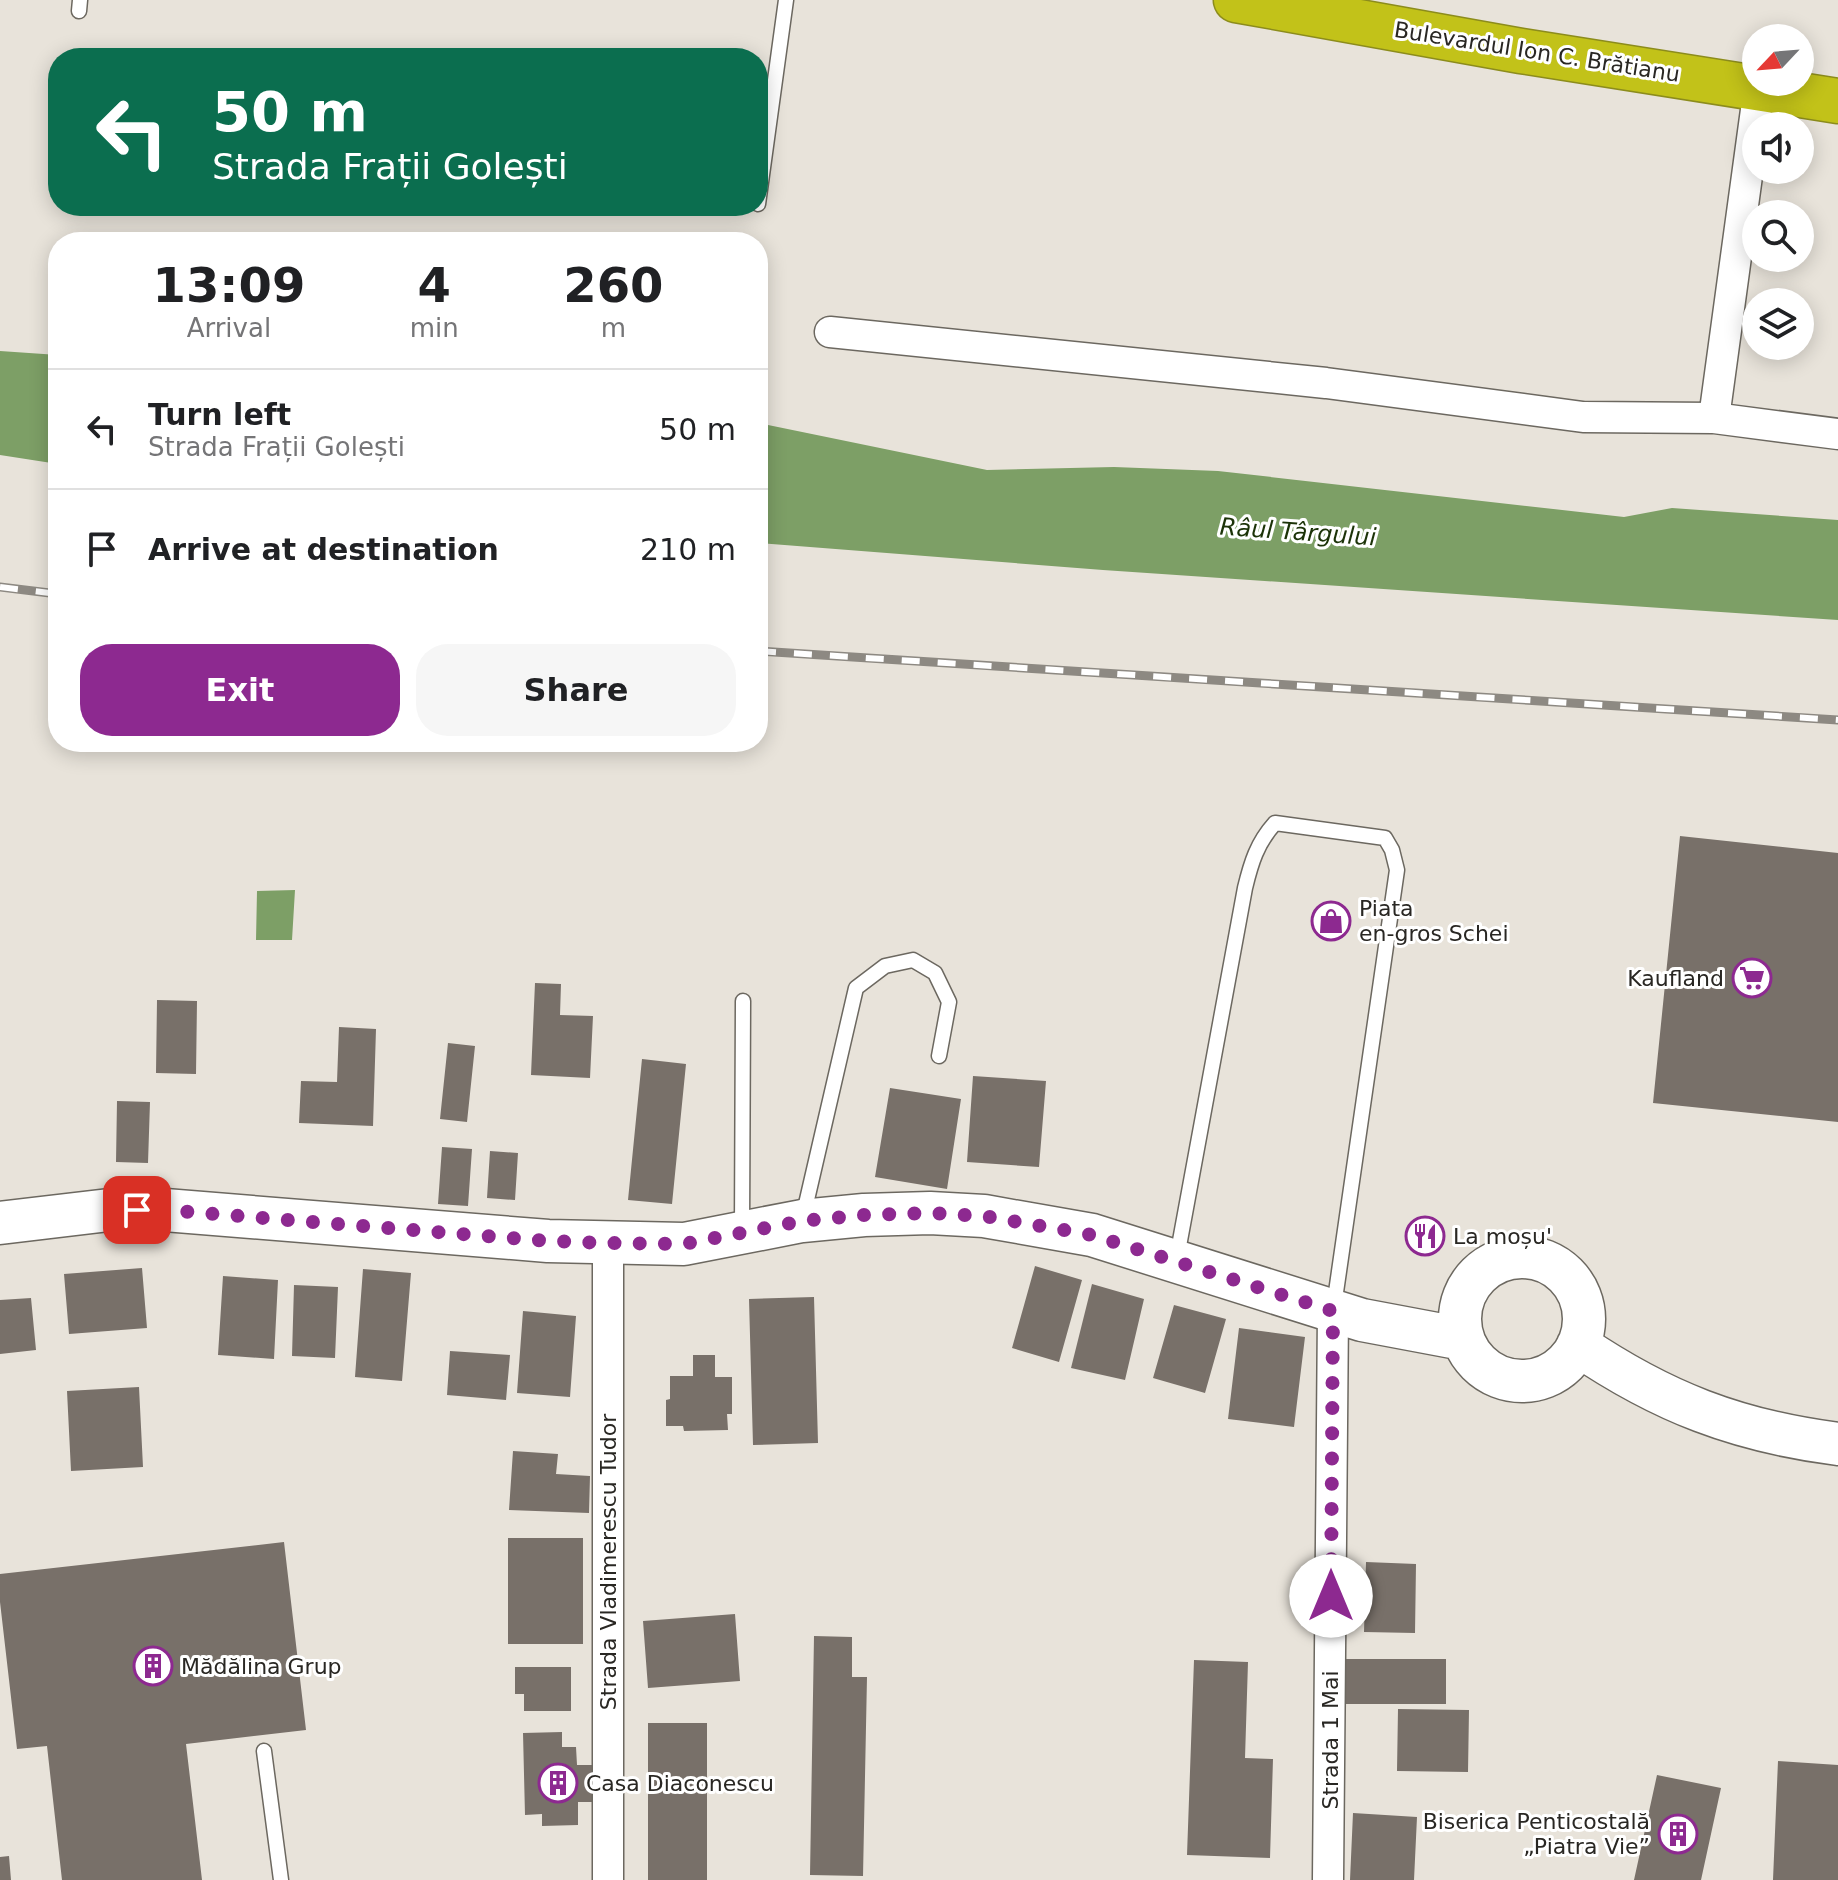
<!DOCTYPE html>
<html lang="en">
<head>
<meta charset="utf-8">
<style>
  :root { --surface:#fff; --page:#f6f6f6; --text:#202124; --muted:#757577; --line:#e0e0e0; --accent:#8d2990 }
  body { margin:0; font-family:"DejaVu Sans",sans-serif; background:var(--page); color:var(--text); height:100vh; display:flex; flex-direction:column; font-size:30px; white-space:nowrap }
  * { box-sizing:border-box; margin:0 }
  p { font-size:26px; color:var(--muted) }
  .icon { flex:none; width:44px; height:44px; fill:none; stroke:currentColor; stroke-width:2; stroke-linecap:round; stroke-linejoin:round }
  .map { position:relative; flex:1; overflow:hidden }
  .side { position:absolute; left:48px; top:232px; width:720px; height:520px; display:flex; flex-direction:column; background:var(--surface); border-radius:32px; box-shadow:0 4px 20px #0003 }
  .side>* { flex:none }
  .guide { position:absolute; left:48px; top:48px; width:720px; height:168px; border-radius:32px; box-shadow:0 4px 20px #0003; background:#0b6e4f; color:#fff; overflow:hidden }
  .needle { width:52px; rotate:244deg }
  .buttons { position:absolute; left:1742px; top:24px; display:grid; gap:16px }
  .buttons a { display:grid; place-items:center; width:72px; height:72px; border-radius:50%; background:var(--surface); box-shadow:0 4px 20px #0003; font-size:40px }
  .pin { position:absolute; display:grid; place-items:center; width:68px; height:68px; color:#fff; margin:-34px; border-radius:16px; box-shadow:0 4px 12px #0006 }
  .me { position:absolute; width:88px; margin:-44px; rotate:0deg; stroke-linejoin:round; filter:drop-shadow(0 0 6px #0008) }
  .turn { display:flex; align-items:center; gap:28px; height:168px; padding:0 32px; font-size:36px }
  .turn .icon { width:104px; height:104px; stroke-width:2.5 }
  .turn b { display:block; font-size:56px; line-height:68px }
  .eta { display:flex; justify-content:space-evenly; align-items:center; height:136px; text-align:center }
  .eta b { font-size:48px; font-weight:800; line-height:56px }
  .cta { display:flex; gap:16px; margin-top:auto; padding:16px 32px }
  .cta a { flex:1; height:92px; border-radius:32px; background:var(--accent); color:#fff; font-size:32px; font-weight:800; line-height:92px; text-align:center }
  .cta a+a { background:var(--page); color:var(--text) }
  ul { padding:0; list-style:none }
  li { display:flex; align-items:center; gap:24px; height:120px; padding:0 32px; border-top:2px solid var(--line) }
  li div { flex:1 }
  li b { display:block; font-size:30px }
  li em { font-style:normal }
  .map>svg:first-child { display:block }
</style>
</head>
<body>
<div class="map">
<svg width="1838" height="1880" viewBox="0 0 1838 1880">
  <rect width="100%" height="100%" fill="#e8e3da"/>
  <!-- water -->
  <path fill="#7d9f66" d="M0,351L58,355V464L0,455Z
    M758,423L987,470L1114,467L1218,471L1624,517L1672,508L1838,520V620L1103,570L758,543Z
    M295,890L292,940H256L257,891Z"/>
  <!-- building -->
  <path fill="#787069" d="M1680,836L1838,853V1122L1653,1103Z
    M535,983L561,984L560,1015L593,1016L590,1078L531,1075Z
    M157,1000L197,1001L196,1074L156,1073Z
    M339,1027L376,1029L373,1126L299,1123L301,1081L337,1082Z
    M448,1043L475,1046L467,1122L440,1119Z
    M642,1059L686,1064L672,1204L628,1200Z
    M973,1076L1046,1081L1039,1167L967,1162Z
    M890,1088L961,1099L947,1189L875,1177Z
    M117,1101L150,1102L148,1163L116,1162Z
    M442,1147L472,1149L468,1206L438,1204Z
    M490,1151L518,1153L515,1200L487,1198Z
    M1035,1266L1082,1280L1059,1362L1012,1348Z
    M142,1268L147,1328L69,1334L64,1274Z
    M363,1269L411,1273L402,1381L355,1377Z
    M223,1276L278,1280L274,1359L218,1355Z
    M1092,1284L1144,1299L1125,1380L1071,1368Z
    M294,1285L338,1287L335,1358L292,1356Z
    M814,1297L818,1443L753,1445L749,1299Z
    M31,1298L36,1350L0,1354V1300Z
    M1174,1305L1226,1319L1205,1393L1153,1378Z
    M523,1311L576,1316L570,1397L517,1393Z
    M1239,1328L1305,1337L1294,1427L1228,1419Z
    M450,1351L510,1355L506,1400L447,1395Z
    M693,1355H715V1377H732V1414H727L728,1430L684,1431L683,1426H666V1400L670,1399V1376H693Z
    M139,1387L143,1467L71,1471L67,1391Z
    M513,1451L558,1454L556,1474L590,1476L589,1513L509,1510Z
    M508,1538H583V1644H508Z
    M284,1542L306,1730L186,1744L202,1880H62L47,1746L17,1749L0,1602V1574Z
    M1366,1562L1416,1564L1415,1633L1364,1632Z
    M735,1614L740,1681L648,1688L643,1621Z
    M814,1636L852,1637V1677H867L863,1876L810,1875Z
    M1343,1659H1446V1704H1343Z
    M1194,1660L1248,1662L1245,1758L1273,1759L1270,1858L1187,1855Z
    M515,1667H571V1711H524V1694H515Z
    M1398,1709L1469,1710L1468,1772L1397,1771Z
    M648,1723H707V1880H648Z
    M562,1732V1747H576L577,1765H592L593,1802H578V1825L542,1826V1814L525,1815L523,1733Z
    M1778,1761L1838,1765V1880H1773Z
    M1657,1775L1721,1788L1701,1880H1634Z
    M1353,1813L1417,1817L1414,1880H1350Z
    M9,1856L11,1880H0V1857Z"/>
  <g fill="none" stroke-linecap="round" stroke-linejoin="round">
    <defs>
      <path id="lane" d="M79,11L80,0
        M758,204L786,0
        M803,1217L856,988L885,966L913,960L935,973L949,1002L939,1056
        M742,1228L743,1001
        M1177,1257L1245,888C1251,863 1257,843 1275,823L1385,838L1392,850L1397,870L1334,1306
        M264,1751L281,1880"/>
      <path id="street" d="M830,332L1326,383L1583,417L1714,418L1838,434
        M1714,418L1759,88
        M608,1243V1880
        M1328,1880L1333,1311"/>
      <path id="secondary" d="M0,1223L109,1210H165L548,1241L684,1244L802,1221L864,1215L930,1213L984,1216L1092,1235L1362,1320L1463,1339
        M1460 1319a62 62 0 1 1 124 0a62 62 0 1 1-124 0Z
        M1578,1345C1662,1402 1737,1431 1838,1444"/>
      <path id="highway" d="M1236,0L1521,51L1838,101"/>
    </defs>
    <!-- lane casing -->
    <use href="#lane" stroke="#6c6860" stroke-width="17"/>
    <!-- street casing -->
    <use href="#street" stroke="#6c6860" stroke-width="33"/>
    <!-- secondary casing -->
    <use href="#secondary" stroke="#6c6860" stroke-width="45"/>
    <!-- highway casing -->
    <use href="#highway" stroke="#8c8c1c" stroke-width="47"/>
    <!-- lane -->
    <use href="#lane" stroke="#fff" stroke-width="14"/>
    <!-- street -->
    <use href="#street" stroke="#fff" stroke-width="30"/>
    <!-- secondary -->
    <use href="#secondary" stroke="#fff" stroke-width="42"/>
    <!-- highway -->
    <use href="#highway" stroke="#c2c219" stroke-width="44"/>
    <defs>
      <path id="rail" d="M0,587L58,594
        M758,651L1838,720"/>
    </defs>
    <!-- rail casing -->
    <use href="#rail" stroke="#8d8982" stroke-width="9"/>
    <!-- rail -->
    <use href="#rail" stroke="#fff" stroke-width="6" stroke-dasharray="18" stroke-linecap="butt"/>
  </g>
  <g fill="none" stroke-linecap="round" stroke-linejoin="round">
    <!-- route -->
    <path stroke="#8d2990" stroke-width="14" stroke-dasharray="0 25.2" d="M137,1210H165L548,1241L608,1243L684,1244L802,1221L864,1215L930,1213L984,1216L1092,1235L1333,1311L1331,1596"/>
  </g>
  <!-- icons -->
  <defs>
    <symbol id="shop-ring" viewBox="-11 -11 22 22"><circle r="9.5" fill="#fff" stroke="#8d2990" stroke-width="1.5"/><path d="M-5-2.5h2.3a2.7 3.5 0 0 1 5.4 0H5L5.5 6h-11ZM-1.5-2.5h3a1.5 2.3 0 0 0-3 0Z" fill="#8d2990"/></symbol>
    <symbol id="supermarket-ring" viewBox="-11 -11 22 22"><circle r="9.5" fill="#fff" stroke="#8d2990" stroke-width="1.5"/><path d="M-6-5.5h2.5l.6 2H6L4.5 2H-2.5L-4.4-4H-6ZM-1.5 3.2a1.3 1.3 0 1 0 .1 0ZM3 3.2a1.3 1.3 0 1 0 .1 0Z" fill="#8d2990"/></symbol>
    <symbol id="restaurant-ring" viewBox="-11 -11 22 22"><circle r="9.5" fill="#fff" stroke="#8d2990" stroke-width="1.5"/><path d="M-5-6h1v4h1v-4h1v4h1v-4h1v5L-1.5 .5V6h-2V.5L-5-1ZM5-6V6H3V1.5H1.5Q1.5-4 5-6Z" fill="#8d2990"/></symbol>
    <symbol id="building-ring" viewBox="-11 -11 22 22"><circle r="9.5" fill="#fff" stroke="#8d2990" stroke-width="1.5"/><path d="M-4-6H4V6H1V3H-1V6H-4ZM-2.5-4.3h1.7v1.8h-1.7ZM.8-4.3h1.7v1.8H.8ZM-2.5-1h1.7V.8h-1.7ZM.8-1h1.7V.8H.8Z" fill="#8d2990"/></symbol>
  </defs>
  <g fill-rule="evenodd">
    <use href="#shop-ring" x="1309" y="899" width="44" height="44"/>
    <use href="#supermarket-ring" x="1730" y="956" width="44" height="44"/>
    <use href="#restaurant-ring" x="1403" y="1214" width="44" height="44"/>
    <use href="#building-ring" x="131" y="1644" width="44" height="44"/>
    <use href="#building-ring" x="536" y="1761" width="44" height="44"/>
    <use href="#building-ring" x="1656" y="1812" width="44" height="44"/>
  </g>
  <g text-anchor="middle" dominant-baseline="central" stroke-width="6" stroke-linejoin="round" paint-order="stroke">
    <!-- street labels -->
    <g font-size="22" fill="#292723" stroke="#fff">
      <text transform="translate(1537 52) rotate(9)">Bulevardul Ion C. Brătianu</text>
      <text transform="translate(608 1562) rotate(-90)">Strada Vladimerescu Tudor</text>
      <text transform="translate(1330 1740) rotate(-90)">Strada 1 Mai</text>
    </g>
    <!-- poi labels -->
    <g font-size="22" fill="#292723" stroke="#fff" text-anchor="start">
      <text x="1359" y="908">Piata<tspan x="1359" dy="25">en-gros Schei</tspan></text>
      <text x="1724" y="978" text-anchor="end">Kaufland</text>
      <text x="1453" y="1236">La moșu'</text>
      <text x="181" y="1666">Mădălina Grup</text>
      <text x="586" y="1783">Casa Diaconescu</text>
      <text x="1650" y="1821" text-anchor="end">Biserica Penticostală<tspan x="1650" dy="25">„Piatra Vie”</tspan></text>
    </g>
    <!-- water labels -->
    <g font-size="24" font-style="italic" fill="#1c3308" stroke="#fff">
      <text transform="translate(1298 532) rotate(4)">Râul Târgului</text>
    </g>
  </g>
</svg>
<div class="buttons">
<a><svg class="needle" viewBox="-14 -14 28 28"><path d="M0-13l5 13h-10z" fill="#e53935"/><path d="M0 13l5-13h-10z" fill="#757577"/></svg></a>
<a><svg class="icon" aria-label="sound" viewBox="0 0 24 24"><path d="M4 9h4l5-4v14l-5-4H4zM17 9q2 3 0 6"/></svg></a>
<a><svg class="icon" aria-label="search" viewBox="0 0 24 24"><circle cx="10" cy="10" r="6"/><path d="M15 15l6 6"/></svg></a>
<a><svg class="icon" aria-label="layers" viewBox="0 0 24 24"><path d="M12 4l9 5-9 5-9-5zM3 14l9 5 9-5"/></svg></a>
</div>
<div class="pin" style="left:137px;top:1210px;background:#d93025"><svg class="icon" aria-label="arrive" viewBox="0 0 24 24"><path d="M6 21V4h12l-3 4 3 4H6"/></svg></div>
<svg class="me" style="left:1331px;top:1596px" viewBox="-20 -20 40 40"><circle r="19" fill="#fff"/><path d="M0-13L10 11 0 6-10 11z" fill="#8d2990"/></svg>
<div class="guide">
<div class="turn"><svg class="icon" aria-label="left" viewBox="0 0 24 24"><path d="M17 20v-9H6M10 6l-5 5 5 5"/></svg><div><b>50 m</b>Strada Frații Golești</div></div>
</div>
<section class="side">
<div class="eta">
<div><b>13:09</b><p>Arrival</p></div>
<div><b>4</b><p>min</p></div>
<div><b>260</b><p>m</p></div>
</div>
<ul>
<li><svg class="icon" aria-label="left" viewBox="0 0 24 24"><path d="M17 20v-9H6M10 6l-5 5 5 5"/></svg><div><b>Turn left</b><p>Strada Frații Golești</p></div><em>50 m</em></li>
<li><svg class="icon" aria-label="arrive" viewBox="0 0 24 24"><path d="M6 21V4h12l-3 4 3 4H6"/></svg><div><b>Arrive at destination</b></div><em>210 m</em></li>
</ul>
<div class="cta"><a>Exit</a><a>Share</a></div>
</section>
</div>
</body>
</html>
